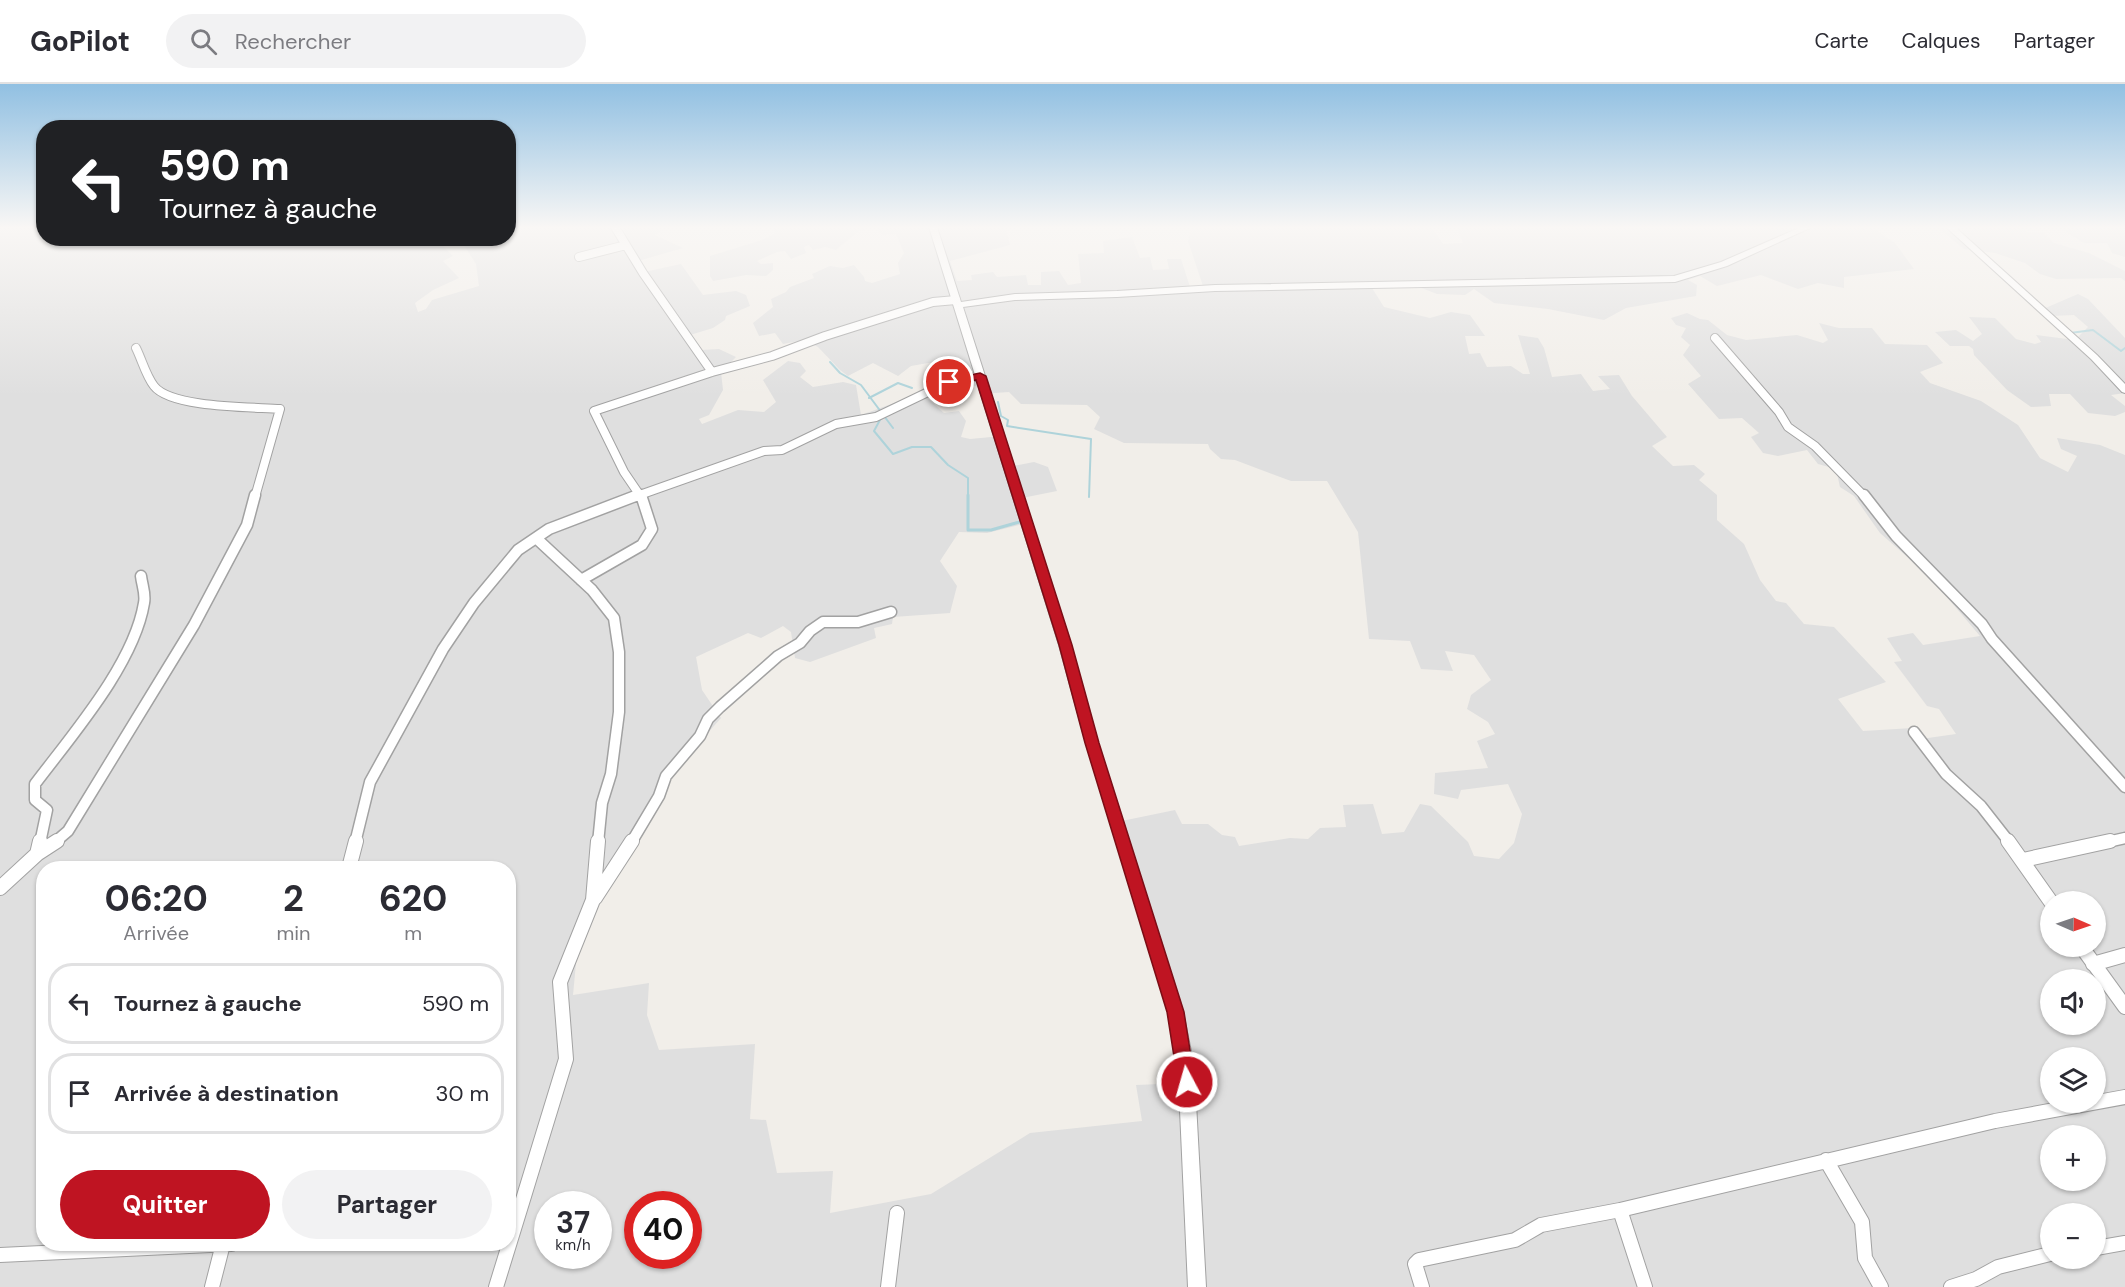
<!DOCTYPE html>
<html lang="fr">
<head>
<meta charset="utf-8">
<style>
  :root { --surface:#fff; --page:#f2f2f3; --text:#2b2b33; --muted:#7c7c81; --line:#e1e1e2; --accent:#bf1422 }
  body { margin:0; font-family:"DM Sans",sans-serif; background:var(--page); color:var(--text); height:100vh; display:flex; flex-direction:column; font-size:22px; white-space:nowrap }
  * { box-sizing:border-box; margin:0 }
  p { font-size:20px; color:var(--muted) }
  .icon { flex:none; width:33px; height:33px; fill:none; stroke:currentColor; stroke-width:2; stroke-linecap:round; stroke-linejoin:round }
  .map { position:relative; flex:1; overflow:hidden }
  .drawer { position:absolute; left:36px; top:777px; width:480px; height:390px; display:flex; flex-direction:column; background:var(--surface); border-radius:24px; box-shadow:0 2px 4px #0004 }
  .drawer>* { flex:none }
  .guide { position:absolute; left:36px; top:36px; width:480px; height:126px; border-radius:24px; box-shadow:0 2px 4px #0004; background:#202124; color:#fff; overflow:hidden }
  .needle { width:39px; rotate:92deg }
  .buttons { position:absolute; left:2040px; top:807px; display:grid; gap:12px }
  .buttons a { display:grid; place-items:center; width:66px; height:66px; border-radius:50%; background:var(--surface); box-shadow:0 2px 4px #0004; font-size:30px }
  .speed { position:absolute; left:534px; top:1107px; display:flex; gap:12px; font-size:30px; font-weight:700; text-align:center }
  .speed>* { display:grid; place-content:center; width:78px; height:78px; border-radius:50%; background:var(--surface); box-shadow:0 2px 4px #0004; line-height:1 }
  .speed small { font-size:15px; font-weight:400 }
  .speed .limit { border:9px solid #d22; background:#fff; color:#111 }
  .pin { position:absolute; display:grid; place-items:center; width:51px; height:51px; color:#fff; margin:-26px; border:3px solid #fff; border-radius:50%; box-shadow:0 2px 6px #0007 }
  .me { position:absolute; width:66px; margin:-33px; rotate:354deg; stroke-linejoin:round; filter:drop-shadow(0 0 4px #0008) }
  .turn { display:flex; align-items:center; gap:21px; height:126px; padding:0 24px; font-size:27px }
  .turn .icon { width:78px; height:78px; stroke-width:2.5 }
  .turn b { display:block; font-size:42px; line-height:51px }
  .eta { display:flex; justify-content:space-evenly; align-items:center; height:102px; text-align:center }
  .eta b { font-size:36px; font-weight:700; line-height:42px }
  .button { display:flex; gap:12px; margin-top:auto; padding:12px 24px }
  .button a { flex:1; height:69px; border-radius:36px; background:var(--accent); color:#fff; font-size:24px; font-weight:700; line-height:69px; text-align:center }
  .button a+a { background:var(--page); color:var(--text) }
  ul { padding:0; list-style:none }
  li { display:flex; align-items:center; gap:18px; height:81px; margin:0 12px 9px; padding:0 12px; border:3px solid var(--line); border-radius:24px }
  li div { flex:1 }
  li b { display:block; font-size:22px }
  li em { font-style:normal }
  header { display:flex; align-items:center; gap:36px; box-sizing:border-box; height:84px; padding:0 30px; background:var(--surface); border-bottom:2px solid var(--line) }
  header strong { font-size:28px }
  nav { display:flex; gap:33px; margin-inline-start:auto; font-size:21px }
  .search { width:420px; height:54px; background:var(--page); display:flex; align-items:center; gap:15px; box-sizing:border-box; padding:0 21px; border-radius:33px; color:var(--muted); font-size:22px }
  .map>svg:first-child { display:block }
</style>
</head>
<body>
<header>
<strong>GoPilot</strong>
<div class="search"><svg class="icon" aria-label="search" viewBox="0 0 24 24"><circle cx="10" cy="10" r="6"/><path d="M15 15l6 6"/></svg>Rechercher</div>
<nav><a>Carte</a><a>Calques</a><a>Partager</a></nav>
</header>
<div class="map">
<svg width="2125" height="1203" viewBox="0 0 2125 1203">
  <rect width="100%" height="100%" fill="#f1eee9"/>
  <!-- residential -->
  <path fill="#dfdfdf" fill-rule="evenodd" d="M0,143H43L44,154L448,155L441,160L453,172L443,177L459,194L433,206L415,219L418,228L426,225L432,216L479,202L476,180L460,155L508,154L509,146L519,143H665L655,151L683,164L638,177L644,188L681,180L703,211L736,207L746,211L750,222L726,232L725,236L713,244L690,251L701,266L719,265L736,273L721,288L723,306L709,331L699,335L702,340L738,326L764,328L776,318L763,296L788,277L800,279L806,287L800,293L813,303L843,298L856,301L861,331L922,309L944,329L959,327L966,337L961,353L970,355L1002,352L1013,382L1034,378L1048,383L1057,407L1022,414L1031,438L987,449L959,448L940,477L957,502L950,529L893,533L892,540L874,544L876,554L810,578L795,574L791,548L783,542L761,554L748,549L696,573L702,606L721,634L669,693L660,718L642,752L596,820L577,869L573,911L649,899L647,931L659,966L755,960L750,1035L766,1036L777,1089L833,1087L830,1129L931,1110L1030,1049L1142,1037L1136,1001L1185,999L1179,953L1112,739L1175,726L1182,740H1208L1222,751L1235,753L1239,762L1290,754L1308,755L1320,744L1346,743L1343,721L1373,720L1382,750L1404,748L1420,720L1431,722L1468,758L1474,772L1499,775L1514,759L1522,730L1508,700L1461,706L1458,715L1434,710L1435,689L1488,684L1477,657L1495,650L1488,638L1467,625L1471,611L1491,596L1474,571L1445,567L1453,587L1421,585L1410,557L1369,555L1358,448L1327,397H1291L1235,376L1221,375L1210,365L1208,360L1124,359L1094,345L1100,333L1087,321L1021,320L1009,308L979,310L978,303L967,299L962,292L967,288L961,278L928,279L911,282L898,292L873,279L848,292L840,286L818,263L804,256L783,260L775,249L759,252L753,239L773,223L771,215L786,208L790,203L814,194L812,190L830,182L843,184L854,181L864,193L865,197L872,199L900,190L898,179L904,169L896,150L882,151L876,144L857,148L836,166L825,163L813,166L809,161L804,163L806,169L791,175L785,167L777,168L757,177L761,180L773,179V186L766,192L746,191L713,197L710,192V172L762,156L774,150L775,146L771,143H1006L1010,161L950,177L957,197L972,196L971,191L993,188L997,193L1026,191L1028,201H1041V188L1059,187L1068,201L1081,199L1078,170L1104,169L1103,157L1132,153L1140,174L1150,173L1153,186L1169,185L1167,175H1181L1190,203L1203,202L1188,157L1192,143H1431L1443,160L1463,159L1456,143H1880L1876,146L1895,159L1914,185L1844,193V204L1818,199L1798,205L1761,191L1717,202L1700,192L1688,196L1697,201L1696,212L1626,224L1604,236L1548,225L1494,219L1474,205L1465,211L1437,210L1419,203L1372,204L1384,223L1430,234L1451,228L1470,231L1485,252H1465L1469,270L1480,269L1487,283L1511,282L1523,290H1530L1518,251L1538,254L1544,264L1552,293L1581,290L1593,307L1610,305L1598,292L1619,291L1632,312L1667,353L1652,362L1673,382L1694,381L1705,390L1699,396L1717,411V436L1744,460L1760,496L1776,517L1786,519L1804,540L1834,543L1886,598L1838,615L1863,647L1913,644L1921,655L1956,650L1939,625L1927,622L1894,578L1902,577L1887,554L1913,549L1923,561L1980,552L1929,492L1880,449L1854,412L1840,403L1836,385L1818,380L1807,366L1778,372L1763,369L1751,353L1759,349L1742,334L1719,335L1688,300L1701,292L1683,271L1690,261L1681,253L1686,244L1676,241L1671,234L1687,229L1700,235L1708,236L1727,251L1746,256L1797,251L1823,259L1828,256L1819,239L1839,244H1872L1885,260L1927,261L1943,279L1920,288L1930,299L1981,317L2018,341L2040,374L2068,388L2077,372L2061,365L2057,354L2100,361L2125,371V1203H0ZM44,784H508V1160H44ZM2050,818H2096V862H2050ZM2050,896H2096V940H2050ZM2050,974H2096V1018H2050ZM2050,1052H2096V1096H2050ZM548,1120H598V1172H548ZM638,1120H688V1172H638ZM2050,1130H2096V1174H2050Z
    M1943,143L1970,146L1976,143H2018L2028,148H2043L2054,159L2089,169L2125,187V197L2121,194L2056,195L2040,190L2025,179L1995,169L1964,165L1940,145Z
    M2062,143H2125V173L2112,169L2107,159H2084L2066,148Z
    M2078,210L2088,215L2125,254V309L2111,311L2125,322V328L2115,332L2088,329L2070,310H2049L2051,322L2031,323L2007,306L1974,271L1973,265L1969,262H1950L1935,248L1956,246L1973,257L1982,250L1969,233L1995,234L2016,255L2035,260L2041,258L2036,251L2075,256L2088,243L2074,231L2052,232L2043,225Z"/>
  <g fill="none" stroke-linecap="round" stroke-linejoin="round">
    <!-- stream-far1 -->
    <path stroke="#aed3da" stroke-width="2" d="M2070,249L2093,246L2121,267L2125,264
      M830,278L840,289L861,301L893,344
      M869,314L898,299L912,304
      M998,318L1001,332L1008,336L1007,342L1091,355L1089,413
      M881,334L874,347L893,370L912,363H931L948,381L968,394V413"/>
    <!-- stream -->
    <path stroke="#aed3da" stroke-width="3" d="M968,411V446H991L1023,437"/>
    <defs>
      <path id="minor-far2" d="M615,143L643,189L712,288
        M579,173L626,161
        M1715,254L1779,328L1788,343L1815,362L1865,413
        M136,264C142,276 146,292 154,302C171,324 252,323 280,325L255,413
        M634,413L764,367L782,366L836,340L876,333L949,298L980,292
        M641,413L624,388L594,327L712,288L772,272L825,252L933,218L956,216"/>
      <path id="minor-far1" d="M1864,411L1896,452L1982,540L1992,555L2125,703
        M536,454L592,506L614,534L619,568V628L611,690L602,719L598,759
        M581,496L642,461L652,445L641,411
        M1914,648L1946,690L1981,722L2010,759
        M40,759L47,726L35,716V700C72,651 134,580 144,519C146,510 142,501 141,492
        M54,759L68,747L194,541L247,441L255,411
        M355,759L370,698L443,565L474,519L518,466L549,445L638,411
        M631,759L659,712L666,692L700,652L708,635L720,623L778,572L800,559L810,547L823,538H858L891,528
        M2103,759L2125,754"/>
      <path id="minor" d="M2008,757L2051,818
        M37,770L57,757
        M2023,776L2110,757
        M349,784L356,757
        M0,804L37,770L40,757
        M595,814L632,757
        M2081,862L2125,923
        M2093,880L2125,871
        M1826,1076L1862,1138L1865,1174L1881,1203
        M521,1122L566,975L560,898L593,816L598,757
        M1620,1126L1645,1203
        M2096,1164L2125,1159
        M0,1171L231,1160
        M212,1203L223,1160
        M496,1203L521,1122H508
        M888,1203L897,1129
        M1422,1203L1415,1180L1419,1176L1515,1156L1541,1141L1620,1126L1995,1037L2125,1013
        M1951,1203L1976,1195L1998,1183L2050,1170"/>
      <path id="tertiary" d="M929,143H937L961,218L1015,210L1117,207L1215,201L1674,192L1721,178L1801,143H1812L1727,182L1675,198L1215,207L1117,213L1015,216L963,223L1071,561L1098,659L1183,928L1194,982L1206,1203H1188L1178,982L1169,928L1086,659L1059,561Z
        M1946,143H1955L2097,271L2125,300V309L2122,308L2091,275Z"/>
    </defs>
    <!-- minor-far2 casing -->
    <use href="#minor-far2" stroke="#a2a2a2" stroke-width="10"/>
    <!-- minor-far1 casing -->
    <use href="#minor-far1" stroke="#a2a2a2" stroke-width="13"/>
    <!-- minor casing -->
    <use href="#minor" stroke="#a2a2a2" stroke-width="16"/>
    <!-- tertiary casing -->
    <use href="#tertiary" stroke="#a2a2a2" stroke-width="2"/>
    <!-- minor-far2 -->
    <use href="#minor-far2" stroke="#fff" stroke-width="8"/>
    <!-- minor-far1 -->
    <use href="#minor-far1" stroke="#fff" stroke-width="10"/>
    <!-- minor -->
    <use href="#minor" stroke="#fff" stroke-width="14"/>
    <!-- tertiary -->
    <use href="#tertiary" fill="#fff" fill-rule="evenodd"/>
  </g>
  <!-- sky -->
  <linearGradient id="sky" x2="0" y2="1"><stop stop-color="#91c0e2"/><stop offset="0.46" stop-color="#f9f7f5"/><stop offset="1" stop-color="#f9f7f5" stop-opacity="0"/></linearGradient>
  <rect width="2125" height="312" fill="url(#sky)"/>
  <!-- route -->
  <path fill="#bf1422" stroke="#7c0d16" stroke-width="1.5" d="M980,289L986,292L1072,561L1099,659L1184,928L1195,998L1193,1004L1187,1007L1180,1004L1178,998L1167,928L1085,659L1059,561L976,296L949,302L944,298L945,296Z"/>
</svg>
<div class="buttons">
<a><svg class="needle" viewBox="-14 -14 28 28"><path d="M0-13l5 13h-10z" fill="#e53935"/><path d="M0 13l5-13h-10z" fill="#7c7c81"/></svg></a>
<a><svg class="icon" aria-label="sound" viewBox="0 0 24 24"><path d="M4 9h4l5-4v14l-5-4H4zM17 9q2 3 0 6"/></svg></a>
<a><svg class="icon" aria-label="layers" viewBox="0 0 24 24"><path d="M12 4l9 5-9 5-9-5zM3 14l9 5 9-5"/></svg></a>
<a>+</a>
<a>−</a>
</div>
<div class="speed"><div>37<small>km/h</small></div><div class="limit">40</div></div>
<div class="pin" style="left:949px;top:298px;background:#d93025"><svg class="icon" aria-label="arrive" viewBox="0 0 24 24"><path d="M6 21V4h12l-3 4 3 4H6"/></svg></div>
<svg class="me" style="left:1187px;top:998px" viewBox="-20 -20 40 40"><circle r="17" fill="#bf1422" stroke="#fff" stroke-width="3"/><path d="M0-11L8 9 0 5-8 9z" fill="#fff"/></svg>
<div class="guide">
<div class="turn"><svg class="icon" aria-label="left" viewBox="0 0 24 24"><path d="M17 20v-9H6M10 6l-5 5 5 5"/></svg><div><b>590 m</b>Tournez à gauche</div></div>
</div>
<section class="drawer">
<div class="eta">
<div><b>06:20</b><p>Arrivée</p></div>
<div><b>2</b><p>min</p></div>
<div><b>620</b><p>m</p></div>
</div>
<ul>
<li><svg class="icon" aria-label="left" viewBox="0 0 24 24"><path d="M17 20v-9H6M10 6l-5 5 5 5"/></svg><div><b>Tournez à gauche</b></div><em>590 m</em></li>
<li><svg class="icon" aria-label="arrive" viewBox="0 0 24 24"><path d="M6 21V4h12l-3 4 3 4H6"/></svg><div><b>Arrivée à destination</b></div><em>30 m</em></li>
</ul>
<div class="button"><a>Quitter</a><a>Partager</a></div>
</section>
</div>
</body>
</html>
